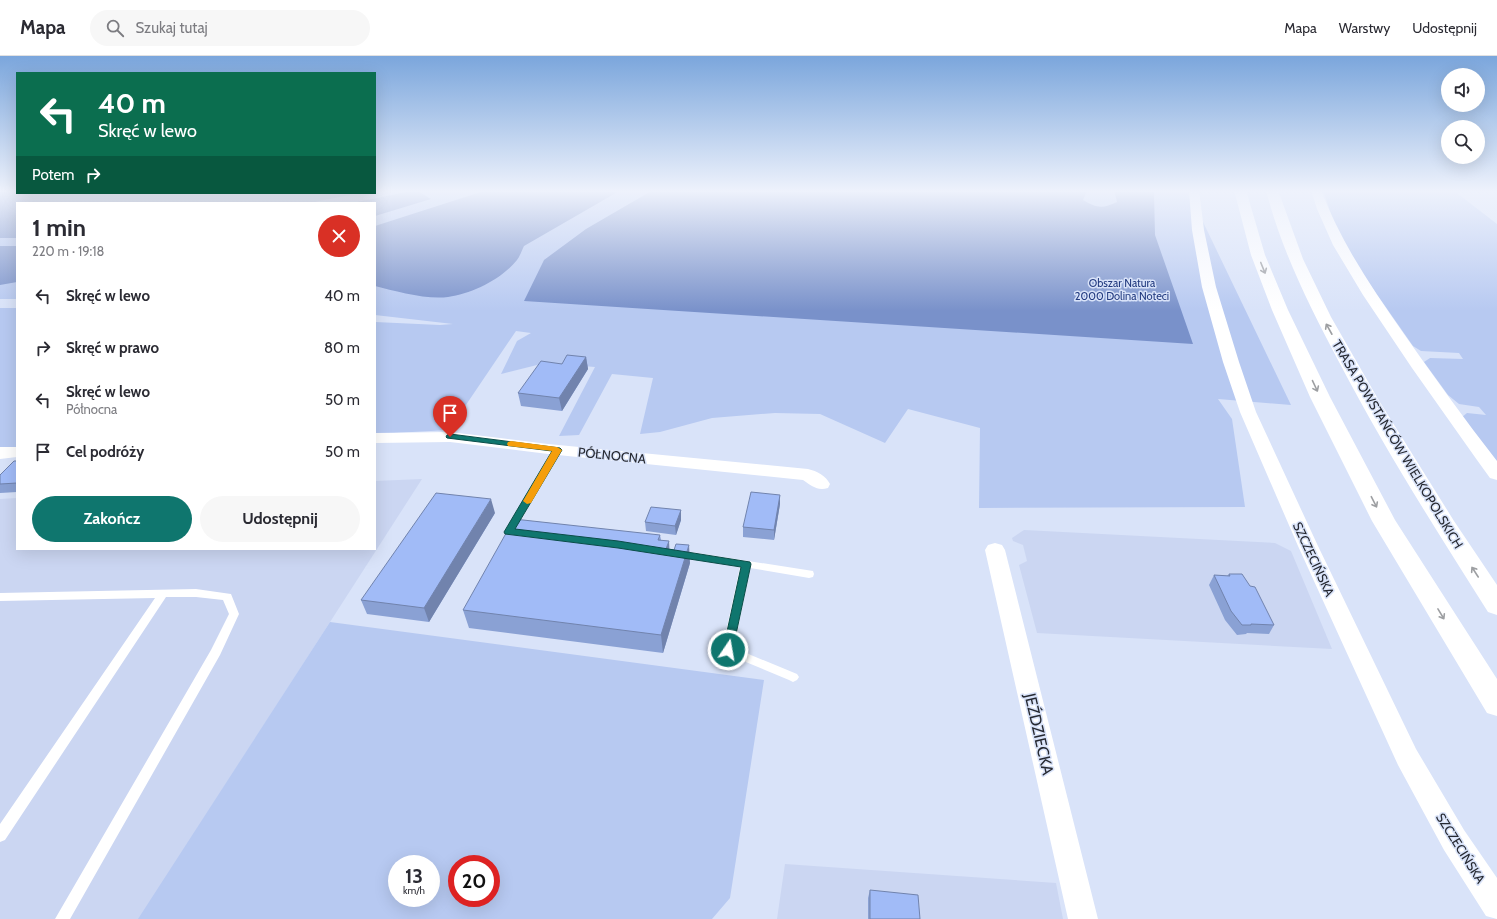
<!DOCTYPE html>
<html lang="pl">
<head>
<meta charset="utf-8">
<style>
  :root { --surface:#fff; --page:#f7f7f7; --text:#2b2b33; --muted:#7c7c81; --line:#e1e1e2; --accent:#0f766e }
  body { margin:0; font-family:Cabin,sans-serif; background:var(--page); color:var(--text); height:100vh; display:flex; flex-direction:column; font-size:15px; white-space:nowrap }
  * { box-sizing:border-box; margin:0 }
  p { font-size:13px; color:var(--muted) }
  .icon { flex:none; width:22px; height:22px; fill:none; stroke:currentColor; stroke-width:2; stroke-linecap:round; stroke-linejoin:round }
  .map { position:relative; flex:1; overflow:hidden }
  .drawer { position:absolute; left:16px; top:146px; width:360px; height:348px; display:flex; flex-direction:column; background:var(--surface); border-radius:0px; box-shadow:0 4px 16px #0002 }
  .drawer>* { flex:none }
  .banner { position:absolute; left:16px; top:16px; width:360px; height:122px; border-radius:0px; box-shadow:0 4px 16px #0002; background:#0b6e4f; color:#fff; overflow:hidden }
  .tools { position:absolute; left:1441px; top:12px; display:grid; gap:8px }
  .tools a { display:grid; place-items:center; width:44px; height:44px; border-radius:50%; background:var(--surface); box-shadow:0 4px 16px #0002; font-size:20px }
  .speed { position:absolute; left:388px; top:799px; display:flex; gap:8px; font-size:20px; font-weight:700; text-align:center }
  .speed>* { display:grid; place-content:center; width:52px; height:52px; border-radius:50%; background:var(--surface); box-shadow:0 4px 16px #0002; line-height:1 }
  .speed small { font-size:10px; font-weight:400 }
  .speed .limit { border:6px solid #d22; background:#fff; color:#111 }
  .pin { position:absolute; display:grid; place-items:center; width:34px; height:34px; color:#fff; margin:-41px -17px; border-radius:50% 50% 50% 0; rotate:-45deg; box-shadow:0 0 4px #0007 }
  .pin .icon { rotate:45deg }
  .me { position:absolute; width:44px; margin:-22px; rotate:12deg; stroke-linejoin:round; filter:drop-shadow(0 0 3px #0008) }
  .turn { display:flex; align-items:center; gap:14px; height:84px; padding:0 16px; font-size:18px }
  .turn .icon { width:52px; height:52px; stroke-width:2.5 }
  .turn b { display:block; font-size:28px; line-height:34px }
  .then { display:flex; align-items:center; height:38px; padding:0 16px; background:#0003; gap:8px; font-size:15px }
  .round { display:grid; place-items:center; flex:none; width:42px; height:42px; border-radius:21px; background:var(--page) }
  .summary { display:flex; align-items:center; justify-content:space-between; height:68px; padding:0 16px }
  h1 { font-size:24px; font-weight:800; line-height:30px }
  .primary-button { display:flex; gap:8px; margin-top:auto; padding:8px 16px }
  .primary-button a { flex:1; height:46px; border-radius:24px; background:var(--accent); color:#fff; font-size:16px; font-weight:800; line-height:46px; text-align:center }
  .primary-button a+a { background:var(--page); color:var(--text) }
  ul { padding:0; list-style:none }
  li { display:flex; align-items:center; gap:12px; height:52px; padding:0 16px }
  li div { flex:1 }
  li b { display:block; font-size:15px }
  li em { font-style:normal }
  header { display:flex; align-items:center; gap:24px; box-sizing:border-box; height:56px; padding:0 20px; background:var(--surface); border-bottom:1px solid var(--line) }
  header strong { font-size:19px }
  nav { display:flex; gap:22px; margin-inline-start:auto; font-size:14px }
  .search { width:280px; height:36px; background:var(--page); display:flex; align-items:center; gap:10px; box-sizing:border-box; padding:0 14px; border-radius:22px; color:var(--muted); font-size:15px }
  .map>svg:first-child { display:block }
</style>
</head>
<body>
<header>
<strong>Mapa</strong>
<div class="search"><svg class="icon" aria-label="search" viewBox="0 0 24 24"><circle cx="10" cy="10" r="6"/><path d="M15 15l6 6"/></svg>Szukaj tutaj</div>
<nav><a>Mapa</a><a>Warstwy</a><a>Udostępnij</a></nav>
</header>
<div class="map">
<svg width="1497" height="863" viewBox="0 0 1497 863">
  <rect width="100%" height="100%" fill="#d9e3f9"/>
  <!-- built -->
  <path fill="#cbd6f2" d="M422,423L139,863H0V443L17,442V493H375V425Z
    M1024,474L1275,487L1291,495L1332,593L1037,577L1019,509L1027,505L1023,489L1013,485L1012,482Z
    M785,808L1056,827L1063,863H777Z"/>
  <!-- green -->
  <path fill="#b7c9f1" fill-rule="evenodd" d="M0,134H17V137H375V134H1195L1192,143L1291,349L1218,343L1232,363L1245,451L979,452L980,372L908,353L885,387L820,358L775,357L712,362L660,376L640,378L653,322L612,318L579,379L559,380L595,311L545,307L501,318L517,285L531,277L516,275L449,374L375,378V266L440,269L453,268L375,259V147H17V243H0Z
    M1323,134H1453L1497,168V406L1462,361L1467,357L1486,359L1479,351L1459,348L1448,339L1424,306L1430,302L1463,303L1459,297L1421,295L1413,290L1355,207L1334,167Z
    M0,252H17V393H0Z
    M330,566L764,624L730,842L712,863H138ZM397,808H431V842H397ZM457,808H491V842H457Z"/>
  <!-- water -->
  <path fill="#7991ca" d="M0,134H17V137H359L310,147H17V182H0Z
    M416,134L431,143L375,160V147H352Z
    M487,134H621L524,190C522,194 520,200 517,204C502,223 472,238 448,241C427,244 395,235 375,230V170Z
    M653,134H1085L1087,135L1083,144C1097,152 1102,153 1117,146L1114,134H1145L1154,136L1155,179L1193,288L524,245L544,204L586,173Z
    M0,190H17V226L0,229Z"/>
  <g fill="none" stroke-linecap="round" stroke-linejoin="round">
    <!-- lane -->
    <path fill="#fff" fill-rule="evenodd" d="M557,391L561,394L516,473L511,476L508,475L506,473L553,394Z
      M678,494L813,515L814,518L813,521L809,522L750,512L734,592L797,618L799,621L797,624L793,626L789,624L724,597L722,594L740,511L675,499L673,497L675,495Z
      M196,533L231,538L239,558L220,599L70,863H55L211,594L229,558L223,544L196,541H166L5,784L0,786V768L155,542L0,545V537Z"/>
    <!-- street -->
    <path fill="#fff" fill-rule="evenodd" d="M1189,134H1199L1204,174L1216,231L1239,306L1256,356L1318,490L1416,693L1464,774L1497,822V863L1486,860L1444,794L1398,709L1298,490L1240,356L1223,306L1202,231L1192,174Z
      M1311,134H1321C1341,187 1372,232 1404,278C1434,321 1465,364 1497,405V424L1490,422L1477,404L1412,312L1363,239L1333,189L1317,153Z
      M450,376L548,388L808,413C817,415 826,420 830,428L828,432C817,435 812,430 803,424L548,398L450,386L375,387V377Z
      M0,391H17V401L0,403Z
      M995,487L1002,489L1005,494L1098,863H1068L985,494L988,489Z"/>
    <!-- highway -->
    <path fill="#fff" fill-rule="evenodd" d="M1234,134H1246L1265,199L1288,254L1330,341L1395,464L1497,623V660L1487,657L1372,465L1310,341L1272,254L1251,199Z
      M1266,134H1278L1303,203L1331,261L1378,343L1454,465L1497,529V559L1488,556C1436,474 1384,392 1339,306C1310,251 1281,194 1266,134Z"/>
  </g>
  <!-- wall -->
  <path fill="#8aa1d4" d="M586,301L588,313L562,355L521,350L518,337L562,308Z
    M17,405V436L0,437V419Z
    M780,439V448L774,484L743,481V471Z
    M681,454V464L676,479L646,475L645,466Z
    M495,457L429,566L367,558L361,544Z
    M660,479L661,484L670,494L690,507L663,597L469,572L463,554Z
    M1229,518L1274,569L1269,578L1247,577L1246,578L1237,579L1225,564L1209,529L1214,519L1227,520Z
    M870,834L920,863H868V842Z"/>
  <!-- shaded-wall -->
  <path fill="#7183ad" d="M586,301L588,313L562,355L559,342Z
    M780,439V448L774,484V474Z
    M491,443L495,457L429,566L424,552Z
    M681,454V464L676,479L675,470Z
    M669,485L670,504L666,493Z
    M689,489L690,507L663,597L661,579Z"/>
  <!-- building -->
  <path fill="#a1bbf7" stroke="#7183ad" d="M567,299L586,301L559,342L518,337L541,305L562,308Z
    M14,405H17V427L0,428V419Z
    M751,436L780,439L774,474L743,471Z
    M436,437L491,443L424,552L361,544Z
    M651,451L681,454L675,470L645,466Z
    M514,463L660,479L658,484L669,485L666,493L674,494L676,488L689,489L661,579L463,554Z
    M1229,518H1242L1250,530L1255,531L1274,569L1251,568V569H1242L1231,555L1214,519L1230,520Z
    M870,834L918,839L920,863H870Z"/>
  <!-- one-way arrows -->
  <defs><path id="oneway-shaft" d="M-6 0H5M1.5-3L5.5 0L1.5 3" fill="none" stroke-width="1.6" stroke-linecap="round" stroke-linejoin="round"/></defs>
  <g stroke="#9d9fa2">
    <use href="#oneway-shaft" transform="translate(1263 212) rotate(68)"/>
    <use href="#oneway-shaft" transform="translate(1329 273) rotate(-119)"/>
    <use href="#oneway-shaft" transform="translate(1315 330) rotate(65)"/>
    <use href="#oneway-shaft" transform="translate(1374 446) rotate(63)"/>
    <use href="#oneway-shaft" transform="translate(1475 516) rotate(-123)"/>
    <use href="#oneway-shaft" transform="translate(1441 558) rotate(59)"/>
  </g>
  <!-- sky -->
  <linearGradient id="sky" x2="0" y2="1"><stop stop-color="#7ba6dc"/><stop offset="0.53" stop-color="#eef2fc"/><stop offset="1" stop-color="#eef2fc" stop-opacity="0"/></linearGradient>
  <rect width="1497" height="255" fill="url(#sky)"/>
  <!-- route -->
  <path fill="#0f766e" stroke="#0a4d48" d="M450,378L560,392L562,394L515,473L618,485L750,506L751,508L732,597L728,598L724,597L723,594L741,511L618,492L505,478L504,476L552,395L447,382L446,381L447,379Z"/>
  <!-- slow -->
  <path fill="#f59e0b" d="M511,385L557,391L562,394L531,447L527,448L523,445L552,395L508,390L507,388L508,386Z"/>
  <g text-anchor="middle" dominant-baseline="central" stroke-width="3" stroke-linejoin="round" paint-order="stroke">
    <!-- far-park labels -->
    <g font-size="11" fill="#223a7f" stroke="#d9e3f9">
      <text x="1122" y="227">Obszar Natura<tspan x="1122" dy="13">2000 Dolina Noteci</tspan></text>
    </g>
    <!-- street labels -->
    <g font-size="13" fill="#262931" stroke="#d9e3f9">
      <text transform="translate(1398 388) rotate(59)">TRASA POWSTAŃCÓW WIELKOPOLSKICH</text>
      <text transform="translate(612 399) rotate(6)">PÓŁNOCNA</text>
      <text transform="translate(1314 503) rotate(65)">SZCZECIŃSKA</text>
      <text transform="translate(1461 792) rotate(58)">SZCZECIŃSKA</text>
    </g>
    <!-- near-street labels -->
    <g font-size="16" fill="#262931" stroke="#d9e3f9">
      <text transform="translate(1039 678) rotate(77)">JEŹDZIECKA</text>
    </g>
  </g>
</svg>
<div class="tools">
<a><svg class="icon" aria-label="sound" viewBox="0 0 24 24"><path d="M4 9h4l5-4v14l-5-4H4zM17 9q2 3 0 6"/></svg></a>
<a><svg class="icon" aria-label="search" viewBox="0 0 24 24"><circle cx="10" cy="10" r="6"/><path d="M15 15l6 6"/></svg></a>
</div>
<div class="speed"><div>13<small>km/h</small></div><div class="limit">20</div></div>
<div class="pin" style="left:450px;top:381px;background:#d93025"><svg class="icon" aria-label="arrive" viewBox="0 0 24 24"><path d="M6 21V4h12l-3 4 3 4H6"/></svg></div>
<svg class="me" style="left:728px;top:594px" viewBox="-20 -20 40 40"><circle r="17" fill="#0f766e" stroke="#fff" stroke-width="3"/><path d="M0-11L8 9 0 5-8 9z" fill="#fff"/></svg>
<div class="banner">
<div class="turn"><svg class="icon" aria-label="left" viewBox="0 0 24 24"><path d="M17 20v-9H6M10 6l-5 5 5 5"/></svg><div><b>40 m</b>Skręć w lewo</div></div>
<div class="then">Potem<svg class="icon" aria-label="right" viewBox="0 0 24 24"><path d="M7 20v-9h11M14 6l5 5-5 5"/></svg></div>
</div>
<section class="drawer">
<div class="summary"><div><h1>1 min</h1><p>220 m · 19:18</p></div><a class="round" style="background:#d93025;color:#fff"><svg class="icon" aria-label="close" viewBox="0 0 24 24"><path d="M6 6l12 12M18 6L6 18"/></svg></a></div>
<ul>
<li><svg class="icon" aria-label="left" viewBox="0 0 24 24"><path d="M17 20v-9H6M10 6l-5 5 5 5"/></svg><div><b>Skręć w lewo</b></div><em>40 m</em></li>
<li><svg class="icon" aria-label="right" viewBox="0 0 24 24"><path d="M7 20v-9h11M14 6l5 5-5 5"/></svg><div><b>Skręć w prawo</b></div><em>80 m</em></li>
<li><svg class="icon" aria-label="left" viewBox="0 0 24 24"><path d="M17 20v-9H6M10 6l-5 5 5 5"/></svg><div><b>Skręć w lewo</b><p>Północna</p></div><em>50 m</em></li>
<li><svg class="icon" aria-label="arrive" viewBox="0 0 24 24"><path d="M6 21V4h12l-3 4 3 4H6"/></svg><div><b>Cel podróży</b></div><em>50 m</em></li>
</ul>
<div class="primary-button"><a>Zakończ</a><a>Udostępnij</a></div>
</section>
</div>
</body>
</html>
